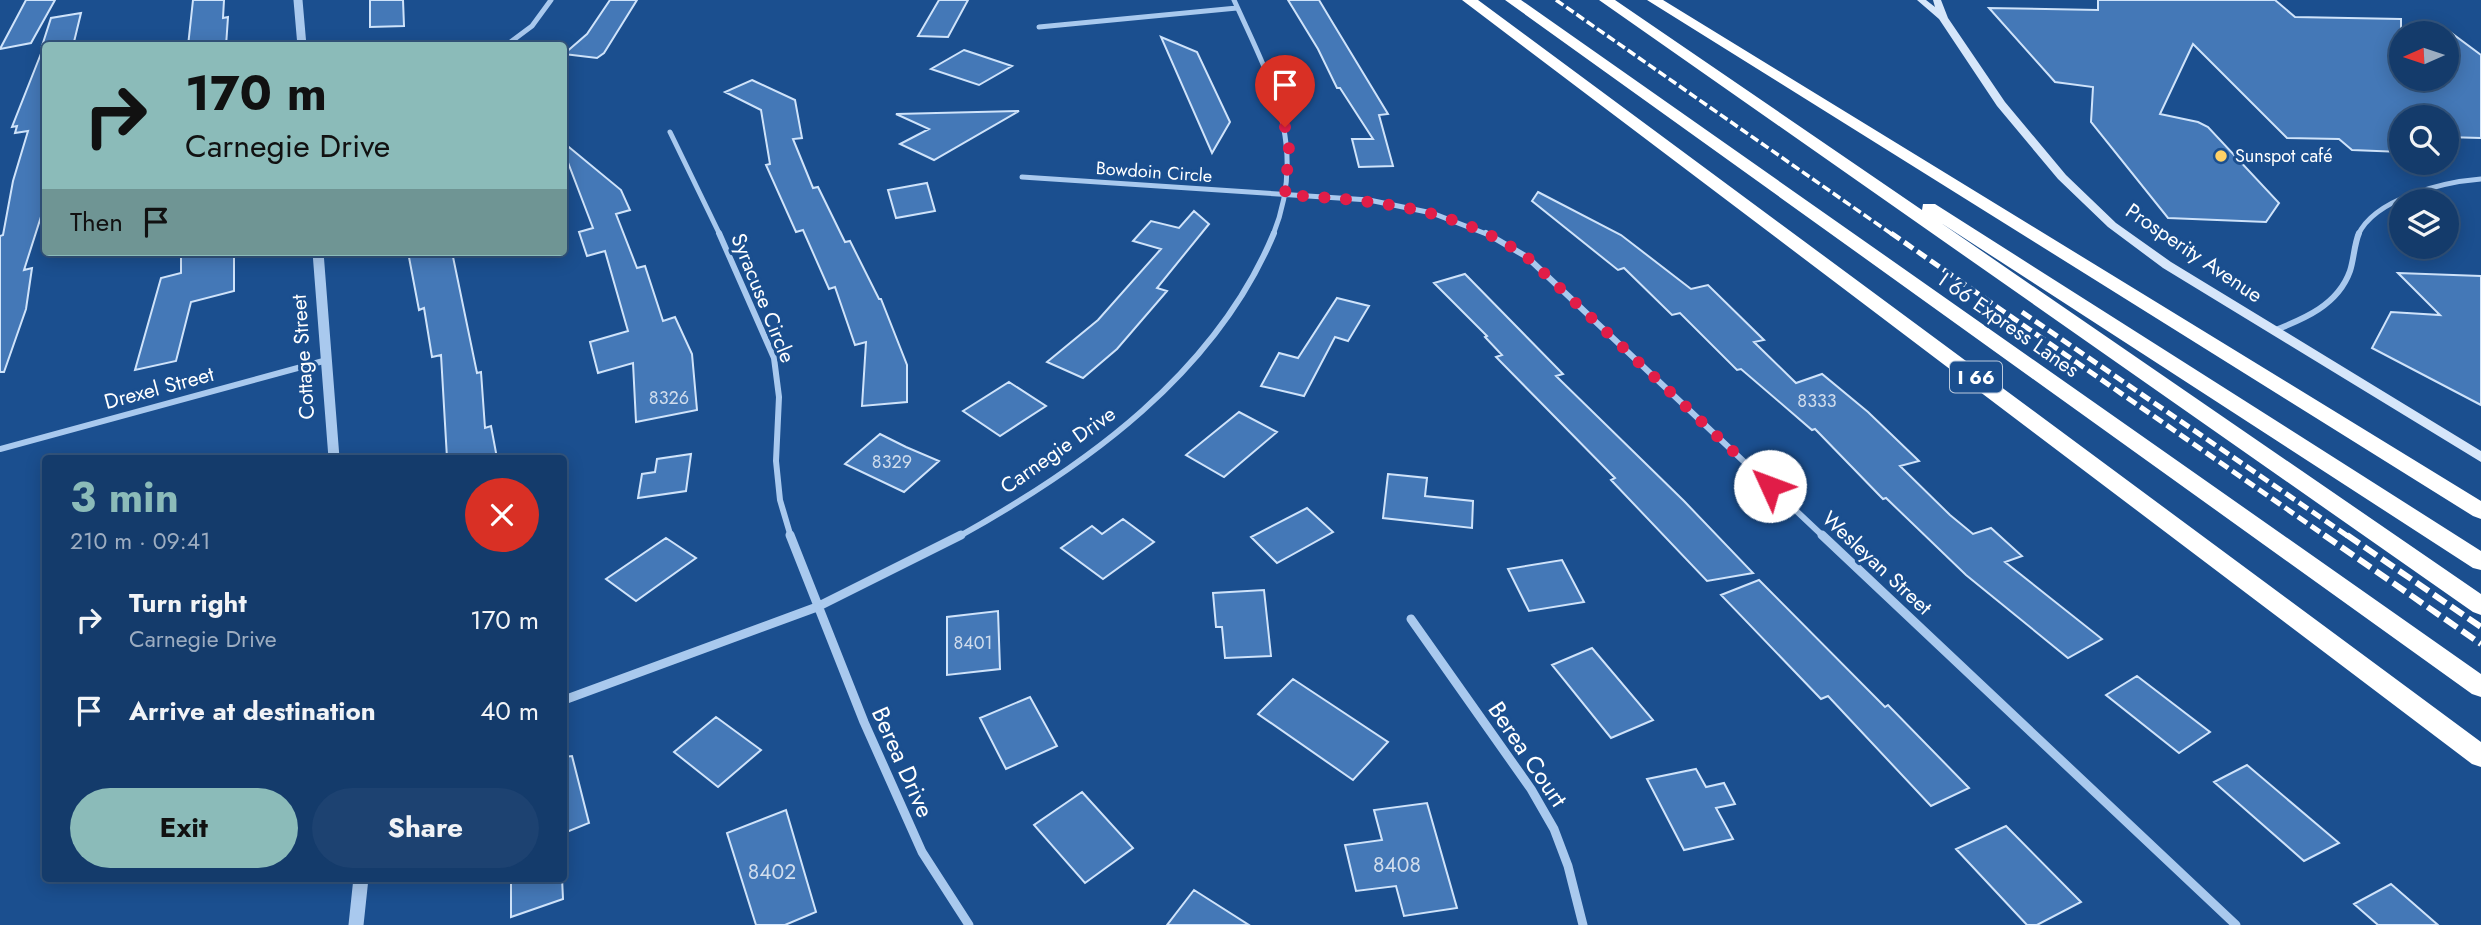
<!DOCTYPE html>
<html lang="en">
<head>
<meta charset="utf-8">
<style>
  :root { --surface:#143b6b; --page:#1d4271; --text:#f1f3f6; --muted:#9dadc1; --line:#33557e; --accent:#8bbbb9 }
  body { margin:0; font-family:Jost,sans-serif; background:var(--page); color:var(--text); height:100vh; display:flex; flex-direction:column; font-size:26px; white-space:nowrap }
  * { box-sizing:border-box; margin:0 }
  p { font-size:23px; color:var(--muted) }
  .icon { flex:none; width:38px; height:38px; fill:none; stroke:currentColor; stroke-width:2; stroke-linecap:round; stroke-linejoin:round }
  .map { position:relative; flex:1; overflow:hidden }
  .side { position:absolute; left:42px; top:455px; width:525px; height:427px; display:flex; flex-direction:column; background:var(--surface); border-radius:7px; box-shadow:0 4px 18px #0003,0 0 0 2px var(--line) }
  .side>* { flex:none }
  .top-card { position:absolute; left:42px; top:42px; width:525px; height:214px; border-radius:7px; box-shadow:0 4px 18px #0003,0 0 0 2px var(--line); background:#8bbbb9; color:#111; overflow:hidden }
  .needle { width:46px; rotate:267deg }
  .tools { position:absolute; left:2389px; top:21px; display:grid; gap:14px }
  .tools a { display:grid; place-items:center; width:70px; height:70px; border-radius:50%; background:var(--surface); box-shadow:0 4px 18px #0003,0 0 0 2px var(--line); font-size:35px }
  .pin { position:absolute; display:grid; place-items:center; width:60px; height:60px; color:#fff; margin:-72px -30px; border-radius:50% 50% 50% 0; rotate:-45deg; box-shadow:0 0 7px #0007 }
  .pin .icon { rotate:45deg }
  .me { position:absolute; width:77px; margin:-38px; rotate:313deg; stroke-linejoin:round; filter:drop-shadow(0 0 5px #0008) }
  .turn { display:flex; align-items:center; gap:24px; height:147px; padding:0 28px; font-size:32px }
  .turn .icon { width:91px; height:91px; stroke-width:2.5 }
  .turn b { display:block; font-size:49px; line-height:60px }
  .then { display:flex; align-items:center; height:66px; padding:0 28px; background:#0003; gap:14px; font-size:26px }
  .round { display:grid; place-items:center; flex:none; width:74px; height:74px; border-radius:37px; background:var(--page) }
  .headline { display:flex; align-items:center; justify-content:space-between; height:119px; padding:0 28px }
  h1 { font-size:42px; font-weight:700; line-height:52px; color:var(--accent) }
  .primary-button { display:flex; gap:14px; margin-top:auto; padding:14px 28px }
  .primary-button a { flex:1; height:80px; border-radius:42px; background:var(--accent); color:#111; font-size:28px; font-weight:700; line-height:80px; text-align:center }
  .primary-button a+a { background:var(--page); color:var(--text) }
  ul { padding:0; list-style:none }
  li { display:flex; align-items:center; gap:21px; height:91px; padding:0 28px }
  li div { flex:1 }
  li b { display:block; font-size:26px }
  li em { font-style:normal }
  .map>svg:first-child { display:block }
</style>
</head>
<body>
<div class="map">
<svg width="2481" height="925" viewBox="0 0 2481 925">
  <rect width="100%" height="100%" fill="#1b4f8f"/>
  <!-- building -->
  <path fill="#4478b7" stroke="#cfe3fa" stroke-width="2" d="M26,0H55L31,43L0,49Z
    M193,0H224L223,18L228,17L226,46H188Z
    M370,0H403L404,26L370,27Z
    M610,0H637L604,53L597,58L564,54L587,34Z
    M939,0H968L948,37L918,36Z
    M1288,0H1319L1331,20L1388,114L1379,115L1393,166L1359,167L1352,139H1373L1340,88H1337L1318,49Z
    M2098,0H2275L2295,17L2401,19V79H2446V29L2481,55V138L2446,137V117H2401V152L2352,150L2339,139L2287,138L2193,44L2160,114L2198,122L2208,127L2279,203L2266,222L2168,218L2091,122L2093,87L2055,82L1989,8L2098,10Z
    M81,13L73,46H42L51,18Z
    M1161,37L1197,52L1230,122L1212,153Z
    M44,46L46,201L24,270L32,268L26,309L4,372H0V236L3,235L13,181L28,131L15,133L17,126L12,127Z
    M964,50L1012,66L979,85L931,69Z
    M752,80L795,100L802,138L793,139L813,188L818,187L845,242L850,241L879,299H881L907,365V402L862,406L866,342L855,345L835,287L829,289L803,230L796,232L766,165L770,164L761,110L725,92Z
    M1019,111L934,160L900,144L929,129L896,114Z
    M564,143L621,190L630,210L616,214L637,268L645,266L663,321L675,317L692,354L697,410L636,422L633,363L598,373L590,342L628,331L605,251L587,256L579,232L593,228L564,152Z
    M927,183L935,211L896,218L888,190Z
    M1538,192L1621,235L1691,289L1708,285L1764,340L1754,342L1796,383L1822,374L1868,412L1919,461L1900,466L1950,515L1973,534L1991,528L2022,556L2005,562L2102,639L2068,658L1966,575L1886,498L1883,499L1815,429L1812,430L1741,369L1737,370L1680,313L1672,315L1624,268L1618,270L1532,201Z
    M1194,211L1209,224L1157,288L1167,291L1117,349L1083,378L1047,362L1098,320L1161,249L1133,241L1151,221L1179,228Z
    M181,252H234V291L191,302L176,361L135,370L161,278L181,273Z
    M408,252H452L477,373L481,372L485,428L491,426L497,458H447L441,355L432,357L424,308L419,310Z
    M2398,273L2481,276V405L2372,348L2391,312L2440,315Z
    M1465,274L1563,374L1556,376L1684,501L1753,573L1707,581L1611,480L1615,478L1496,357L1502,355L1485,337L1487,336L1434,283Z
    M1337,298L1369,306L1348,341L1335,337L1304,396L1261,386L1279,353L1298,358Z
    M1009,382L1046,406L1000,436L963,411Z
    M1239,412L1277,432L1224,477L1186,455Z
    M880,434L906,447L939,461L904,492L845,464Z
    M691,454L686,491L638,498L642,474L655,472L657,459Z
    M1388,474L1427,478L1425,496L1473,501L1472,528L1383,518Z
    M1307,508L1333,532L1277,563L1251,537Z
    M1123,519L1154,542L1103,579L1061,548L1092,526L1102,534Z
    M666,538L696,558L636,601L606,579Z
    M1562,560L1584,602L1529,611L1508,569Z
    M1759,580L1885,707L1888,705L1969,788L1931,806L1828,696L1821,699L1721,595Z
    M1264,590L1271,656L1225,658L1222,627H1216L1213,593Z
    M998,611L1000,669L947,675V617Z
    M1592,648L1653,720L1611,738L1552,665Z
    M2137,676L2210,732L2179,753L2106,695Z
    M1293,679L1388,742L1353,780L1258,714Z
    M1030,697L1057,746L1006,769L980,718Z
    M716,717L761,750L718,787L674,752Z
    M572,756L589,823L564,833V757Z
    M2247,765L2339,843L2304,861L2214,782Z
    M1696,769L1706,787L1724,783L1735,804L1716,808L1733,839L1684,850L1647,779Z
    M1082,792L1133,848L1085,883L1034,825Z
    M1427,803L1457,908L1404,916L1396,886L1356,891L1345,845L1382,840L1374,810Z
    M786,810L816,912L785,925H756L727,833Z
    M2006,826L2081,902L2037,925H2027L1956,849Z
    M511,878H562L563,899L511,917Z
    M2391,884L2438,925H2378L2354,904Z
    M1194,890L1249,925H1167Z"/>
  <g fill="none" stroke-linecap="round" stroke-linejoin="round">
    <!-- minor-far2 -->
    <path stroke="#a9c9ee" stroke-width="5" d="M1234,0C1270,80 1309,146 1273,235
      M1039,27L1237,8
      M505,46L532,26L551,0
      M670,132L720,235
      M1022,177L1369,200L1432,213L1489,235
      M2358,235C2375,198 2444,182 2481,179"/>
    <!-- minor-far1 -->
    <path stroke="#a9c9ee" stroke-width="6" d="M719,233L774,358L779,397L776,461L780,500L791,537
      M1486,233L1527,257L1824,537
      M2273,331C2304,319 2338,305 2350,271C2354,259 2354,245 2359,233
      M0,449L327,360
      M958,537C1086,466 1216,373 1274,233"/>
    <!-- minor -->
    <path stroke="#a9c9ee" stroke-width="9" d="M790,535L864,722L922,852L969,925
      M1822,535L2236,925
      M1411,619L1531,789L1554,829L1568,866L1583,925
      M564,700L817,607L961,535"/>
    <!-- tertiary-far2 -->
    <path stroke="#a9c9ee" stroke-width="9" d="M298,0L302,46"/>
    <!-- tertiary-far1 -->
    <path stroke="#a9c9ee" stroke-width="11" d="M318,252L334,458"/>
    <!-- tertiary -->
    <path stroke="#a9c9ee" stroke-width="15" d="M356,925L361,878"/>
    <!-- secondary -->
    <path fill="#d6e6fa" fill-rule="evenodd" d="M1917,0H1926L1935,7L1933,0H1941L1948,18L2005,102L2066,175L2116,223L2171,262L2481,451V462L2163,268L2108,227L2058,179L1997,106L1939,19Z"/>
    <!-- motorway -->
    <path fill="#fff" fill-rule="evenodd" d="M1462,0H1478L2481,742V767L2472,764Z
      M1505,0H1521L2481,674V697L2472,694Z
      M1599,0H1615L1922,210L1923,204H1935L2481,551V570L2473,568L1941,223L2481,594V615L2473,612Z
      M1647,0H1663L2481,501V519L2473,516Z"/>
    <!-- rail-far2 -->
    <path stroke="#fff" stroke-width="3.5" stroke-dasharray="9 3.5" stroke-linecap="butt" d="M1556,0L1893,235"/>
    <!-- rail-far1 -->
    <path stroke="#fff" stroke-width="5" stroke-dasharray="11 5" stroke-linecap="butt" d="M1891,233L2327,537
      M2022,312L2349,537"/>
    <!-- rail -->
    <path stroke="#fff" stroke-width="6" stroke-dasharray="15 6" stroke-linecap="butt" d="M2324,535L2481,644
      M2347,535L2481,627"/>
  </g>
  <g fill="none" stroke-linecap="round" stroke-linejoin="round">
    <!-- route -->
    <path stroke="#e11d48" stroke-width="12" stroke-dasharray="0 21.6" d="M1285,127L1289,149L1285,195C1371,200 1454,206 1527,257L1770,486"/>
  </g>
  <!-- markers -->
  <circle fill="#ffd166" stroke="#1b4f8f" stroke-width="2.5" cx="2221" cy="156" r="7"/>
  <g text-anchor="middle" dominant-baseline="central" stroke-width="6" stroke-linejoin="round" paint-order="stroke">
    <!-- far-poi labels -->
    <g font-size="18" fill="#fff" stroke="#1b4f8f" text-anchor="start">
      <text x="2235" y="156">Sunspot café</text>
    </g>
    <!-- far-street labels -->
    <g font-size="18" fill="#fff" stroke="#1b4f8f">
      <text transform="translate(1154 172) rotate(4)">Bowdoin Circle</text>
    </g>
    <!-- number labels -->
    <g font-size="18" fill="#d0dded">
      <text x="669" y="398">8326</text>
      <text x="1817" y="401">8333</text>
      <text x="892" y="462">8329</text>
      <text x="973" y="643">8401</text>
    </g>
    <!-- shield labels -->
    <rect fill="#1b4f8f" stroke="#bbcadd" stroke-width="2" x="1950" y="361.5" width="52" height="31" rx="5"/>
    <g font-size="19" font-weight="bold" fill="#fff">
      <text x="1976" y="377">I 66</text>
    </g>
    <!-- street labels -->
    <g font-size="21" fill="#fff" stroke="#1b4f8f">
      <text transform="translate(2194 253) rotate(34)">Prosperity Avenue</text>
      <text transform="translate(763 298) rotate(68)">Syracuse Circle</text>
      <text transform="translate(2009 325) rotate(35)">I 66 Express Lanes</text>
      <text transform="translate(303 357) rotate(-94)">Cottage Street</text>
      <text transform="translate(159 388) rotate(-15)">Drexel Street</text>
      <text transform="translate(1058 450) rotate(-35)">Carnegie Drive</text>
      <text transform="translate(1877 563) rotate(43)">Wesleyan Street</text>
    </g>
    <!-- near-number labels -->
    <g font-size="21" fill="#d0dded">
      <text x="1397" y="865">8408</text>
      <text x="772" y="872">8402</text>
    </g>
    <!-- near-street labels -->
    <g font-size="24" fill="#fff" stroke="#1b4f8f">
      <text transform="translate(1528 754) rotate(56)">Berea Court</text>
      <text transform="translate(903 762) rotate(66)">Berea Drive</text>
    </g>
  </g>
</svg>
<div class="tools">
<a><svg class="needle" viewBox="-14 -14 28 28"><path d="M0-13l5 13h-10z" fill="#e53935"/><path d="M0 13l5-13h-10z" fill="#9dadc1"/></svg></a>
<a><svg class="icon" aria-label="search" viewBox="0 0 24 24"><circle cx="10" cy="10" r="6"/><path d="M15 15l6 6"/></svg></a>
<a><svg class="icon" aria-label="layers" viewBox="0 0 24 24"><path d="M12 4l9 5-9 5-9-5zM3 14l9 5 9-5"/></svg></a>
</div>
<div class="pin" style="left:1285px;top:127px;background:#d93025"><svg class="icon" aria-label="arrive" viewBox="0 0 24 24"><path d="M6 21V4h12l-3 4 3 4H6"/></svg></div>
<svg class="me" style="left:1770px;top:486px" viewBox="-20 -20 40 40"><circle r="19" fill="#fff"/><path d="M0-13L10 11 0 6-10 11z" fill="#e11d48"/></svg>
<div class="top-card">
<div class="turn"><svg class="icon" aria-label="right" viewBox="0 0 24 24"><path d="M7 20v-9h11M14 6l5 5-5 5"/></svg><div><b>170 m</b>Carnegie Drive</div></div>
<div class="then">Then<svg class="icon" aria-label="arrive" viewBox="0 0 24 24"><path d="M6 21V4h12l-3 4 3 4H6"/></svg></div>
</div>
<section class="side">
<div class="headline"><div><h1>3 min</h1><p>210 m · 09:41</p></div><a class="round" style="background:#d93025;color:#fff"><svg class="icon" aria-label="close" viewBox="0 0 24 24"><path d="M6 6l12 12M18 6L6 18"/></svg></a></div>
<ul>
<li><svg class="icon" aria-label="right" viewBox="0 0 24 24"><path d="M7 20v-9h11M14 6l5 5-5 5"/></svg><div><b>Turn right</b><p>Carnegie Drive</p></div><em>170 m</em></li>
<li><svg class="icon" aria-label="arrive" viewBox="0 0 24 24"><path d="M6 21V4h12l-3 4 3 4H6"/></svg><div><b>Arrive at destination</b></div><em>40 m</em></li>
</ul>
<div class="primary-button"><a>Exit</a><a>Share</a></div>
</section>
</div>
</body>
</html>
